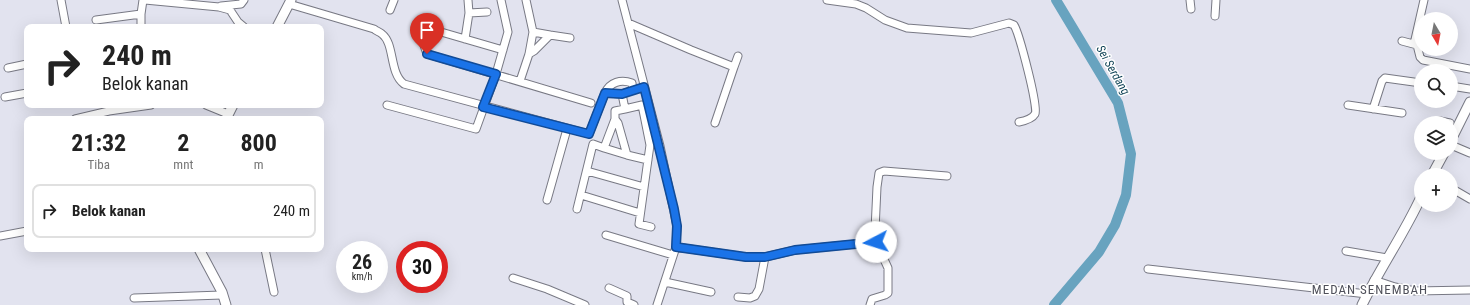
<!DOCTYPE html>
<html lang="id">
<head>
<meta charset="utf-8">
<style>
  :root { --surface:#fff; --page:#f2f2f2; --text:#222; --muted:#767676; --line:#e0e0e0 }
  body { margin:0; font-family:"Roboto Condensed",sans-serif; background:var(--page); color:var(--text); height:100vh; display:flex; flex-direction:column; font-size:15px; white-space:nowrap }
  * { box-sizing:border-box; margin:0 }
  p { font-size:13px; color:var(--muted) }
  .icon { flex:none; width:22px; height:22px; fill:none; stroke:currentColor; stroke-width:2; stroke-linecap:round; stroke-linejoin:round }
  .map { position:relative; flex:1; overflow:hidden }
  .panel { position:absolute; left:24px; top:116px; width:300px; height:136px; display:flex; flex-direction:column; background:var(--surface); border-radius:8px; box-shadow:0 4px 16px #0002 }
  .panel>* { flex:none }
  .hud { position:absolute; left:24px; top:24px; width:300px; height:84px; border-radius:8px; box-shadow:0 4px 16px #0002; background:#fff; color:var(--text); overflow:hidden }
  .needle { width:26px; rotate:170deg }
  .tools { position:absolute; left:1414px; top:12px; display:grid; gap:8px }
  .tools a { display:grid; place-items:center; width:44px; height:44px; border-radius:50%; background:var(--surface); box-shadow:0 4px 16px #0002; font-size:20px }
  .speed { position:absolute; left:336px; top:241px; display:flex; gap:8px; font-size:20px; font-weight:700; text-align:center }
  .speed>* { display:grid; place-content:center; width:52px; height:52px; border-radius:50%; background:var(--surface); box-shadow:0 4px 16px #0002; line-height:1 }
  .speed small { font-size:10px; font-weight:400 }
  .speed .limit { border:6px solid #d22; background:#fff; color:#111 }
  .pin { position:absolute; display:grid; place-items:center; width:34px; height:34px; color:#fff; margin:-41px -17px; border-radius:50% 50% 50% 0; rotate:-45deg; box-shadow:0 0 4px #0007 }
  .pin .icon { rotate:45deg }
  .me { position:absolute; width:44px; margin:-22px; rotate:265deg; stroke-linejoin:round; filter:drop-shadow(0 0 3px #0008) }
  .turn { display:flex; align-items:center; gap:14px; height:84px; padding:0 12px; font-size:18px }
  .turn .icon { width:52px; height:52px; stroke-width:2.5 }
  .turn b { display:block; font-size:28px; line-height:34px }
  .eta { display:flex; justify-content:space-evenly; align-items:center; height:68px; text-align:center }
  .eta b { font-size:24px; font-weight:700; line-height:28px }
  ul { padding:0; list-style:none }
  li { display:flex; align-items:center; gap:12px; height:54px; margin:0 8px 6px; padding:0 4px; border:2px solid var(--line); border-radius:8px }
  li div { flex:1 }
  li b { display:block; font-size:15px }
  li em { font-style:normal }
  .map>svg:first-child { display:block }
</style>
</head>
<body>
<div class="map">
<svg width="1470" height="305" viewBox="0 0 1470 305">
  <rect width="100%" height="100%" fill="#e2e3ef"/>
  <g fill="none" stroke-linecap="round" stroke-linejoin="round">
    <!-- river -->
    <path stroke="#68a3bf" stroke-width="10" d="M1054,305L1099,252L1115,225L1126,195L1131,154L1118,103L1056,0"/>
    <defs>
      <path id="minor" d="M61,0L66,27
        M145,0L219,7L230,10L238,22L244,27
        M622,0L660,146L677,226L676,247L657,305
        M827,0L856,4L866,8L885,20L907,28L971,33L1009,23L1014,25C1019,33 1039,108 1035,114C1032,119 1024,121 1019,122
        M1190,0L1191,9
        M289,4L374,29C376,31 380,32 382,34C395,44 389,73 404,84L589,134L605,93C610,82 621,79 632,83L633,90L622,94L605,93
        M221,6L241,4L244,0
        M390,10L394,0
        M469,13L487,12
        M141,14V27
        M1215,16L1216,0
        M96,20L141,14L143,0
        M628,23L691,50L734,67L715,123
        M417,25L427,54L591,103
        M417,25L503,50
        M533,32L550,35
        M465,39L469,13L468,0
        M1402,41L1417,45L1420,57L1423,60L1470,69
        M1414,44L1424,0
        M529,54L534,51L550,35L570,38
        M734,67L738,56
        M8,68L27,64
        M520,81L529,54L533,32L526,0
        M1451,86L1470,89
        M622,94L625,109L642,105L650,145L639,224L651,227
        M5,97L27,93
        M206,105L228,114
        M387,105L476,129L496,74L508,32L501,0
        M1348,105L1402,113
        M625,109L615,111V119L618,123L627,155L648,160
        M1373,109L1382,81L1385,78L1421,83
        M75,119L109,111L151,105
        M615,119L604,148L627,155
        M1440,121L1450,123
        M1451,145L1470,153
        M587,171L644,187
        M1451,188L1470,199
        M581,195L640,213
        M547,200L567,129
        M577,209L593,144L604,148
        M606,235L673,255
        M0,236L27,231
        M676,247L746,257H765L795,250L876,242
        M265,249L274,292
        M1346,251L1387,258
        M1148,269L1367,294
        M513,278L547,289L585,305
        M1374,280L1395,287L1415,291L1470,290
        M665,282L711,292
        M609,288L627,296V302L634,305
        M738,297L750,298L755,296L759,289L765,257
        M134,298L222,295
        M870,305L872,299L885,295L888,293V268L876,242L875,230L877,187L879,173L884,171L947,176"/>
      <path id="major" d="M277,27L291,0
        M226,119L233,105
        M1451,140L1470,102
        M1432,175L1444,153
        M199,249L222,292L226,305
        M1362,305C1380,268 1404,234 1421,197"/>
    </defs>
    <!-- minor casing -->
    <use href="#minor" stroke="#787984" stroke-width="9"/>
    <!-- major casing -->
    <use href="#major" stroke="#787984" stroke-width="11"/>
    <!-- minor -->
    <use href="#minor" stroke="#fff" stroke-width="7"/>
    <!-- major -->
    <use href="#major" stroke="#fff" stroke-width="9"/>
  </g>
  <g fill="none" stroke-linecap="round" stroke-linejoin="round">
    <defs>
      <path id="route" d="M427,54L496,74L483,107L589,134L605,93L622,94L644,87L674,209L677,226L676,247L746,257H765L795,250L876,242"/>
    </defs>
    <!-- route casing -->
    <use href="#route" stroke="#114b97" stroke-width="10"/>
    <!-- route -->
    <use href="#route" stroke="#1a73e8" stroke-width="7"/>
  </g>
  <g text-anchor="middle" dominant-baseline="central" stroke-width="3" stroke-linejoin="round" paint-order="stroke">
    <!-- water labels -->
    <g font-size="12" font-style="italic" fill="#0b3f53" stroke="#fff">
      <text transform="translate(1113 70) rotate(60)">Sei Serdang</text>
    </g>
    <!-- quarter labels -->
    <g font-size="13" letter-spacing="1" fill="#4f505a" stroke="#fff">
      <text x="1370" y="289">MEDAN SENEMBAH</text>
    </g>
  </g>
</svg>
<div class="tools">
<a><svg class="needle" viewBox="-14 -14 28 28"><path d="M0-13l5 13h-10z" fill="#e53935"/><path d="M0 13l5-13h-10z" fill="#767676"/></svg></a>
<a><svg class="icon" aria-label="search" viewBox="0 0 24 24"><circle cx="10" cy="10" r="6"/><path d="M15 15l6 6"/></svg></a>
<a><svg class="icon" aria-label="layers" viewBox="0 0 24 24"><path d="M12 4l9 5-9 5-9-5zM3 14l9 5 9-5"/></svg></a>
<a>+</a>
</div>
<div class="speed"><div>26<small>km/h</small></div><div class="limit">30</div></div>
<div class="pin" style="left:427px;top:54px;background:#d93025"><svg class="icon" aria-label="arrive" viewBox="0 0 24 24"><path d="M6 21V4h12l-3 4 3 4H6"/></svg></div>
<svg class="me" style="left:876px;top:242px" viewBox="-20 -20 40 40"><circle r="19" fill="#fff"/><path d="M0-13L10 11 0 6-10 11z" fill="#1a73e8"/></svg>
<div class="hud">
<div class="turn"><svg class="icon" aria-label="right" viewBox="0 0 24 24"><path d="M7 20v-9h11M14 6l5 5-5 5"/></svg><div><b>240 m</b>Belok kanan</div></div>
</div>
<section class="panel">
<div class="eta">
<div><b>21:32</b><p>Tiba</p></div>
<div><b>2</b><p>mnt</p></div>
<div><b>800</b><p>m</p></div>
</div>
<ul>
<li><svg class="icon" aria-label="right" viewBox="0 0 24 24"><path d="M7 20v-9h11M14 6l5 5-5 5"/></svg><div><b>Belok kanan</b></div><em>240 m</em></li>
</ul>
</section>
</div>
</body>
</html>
